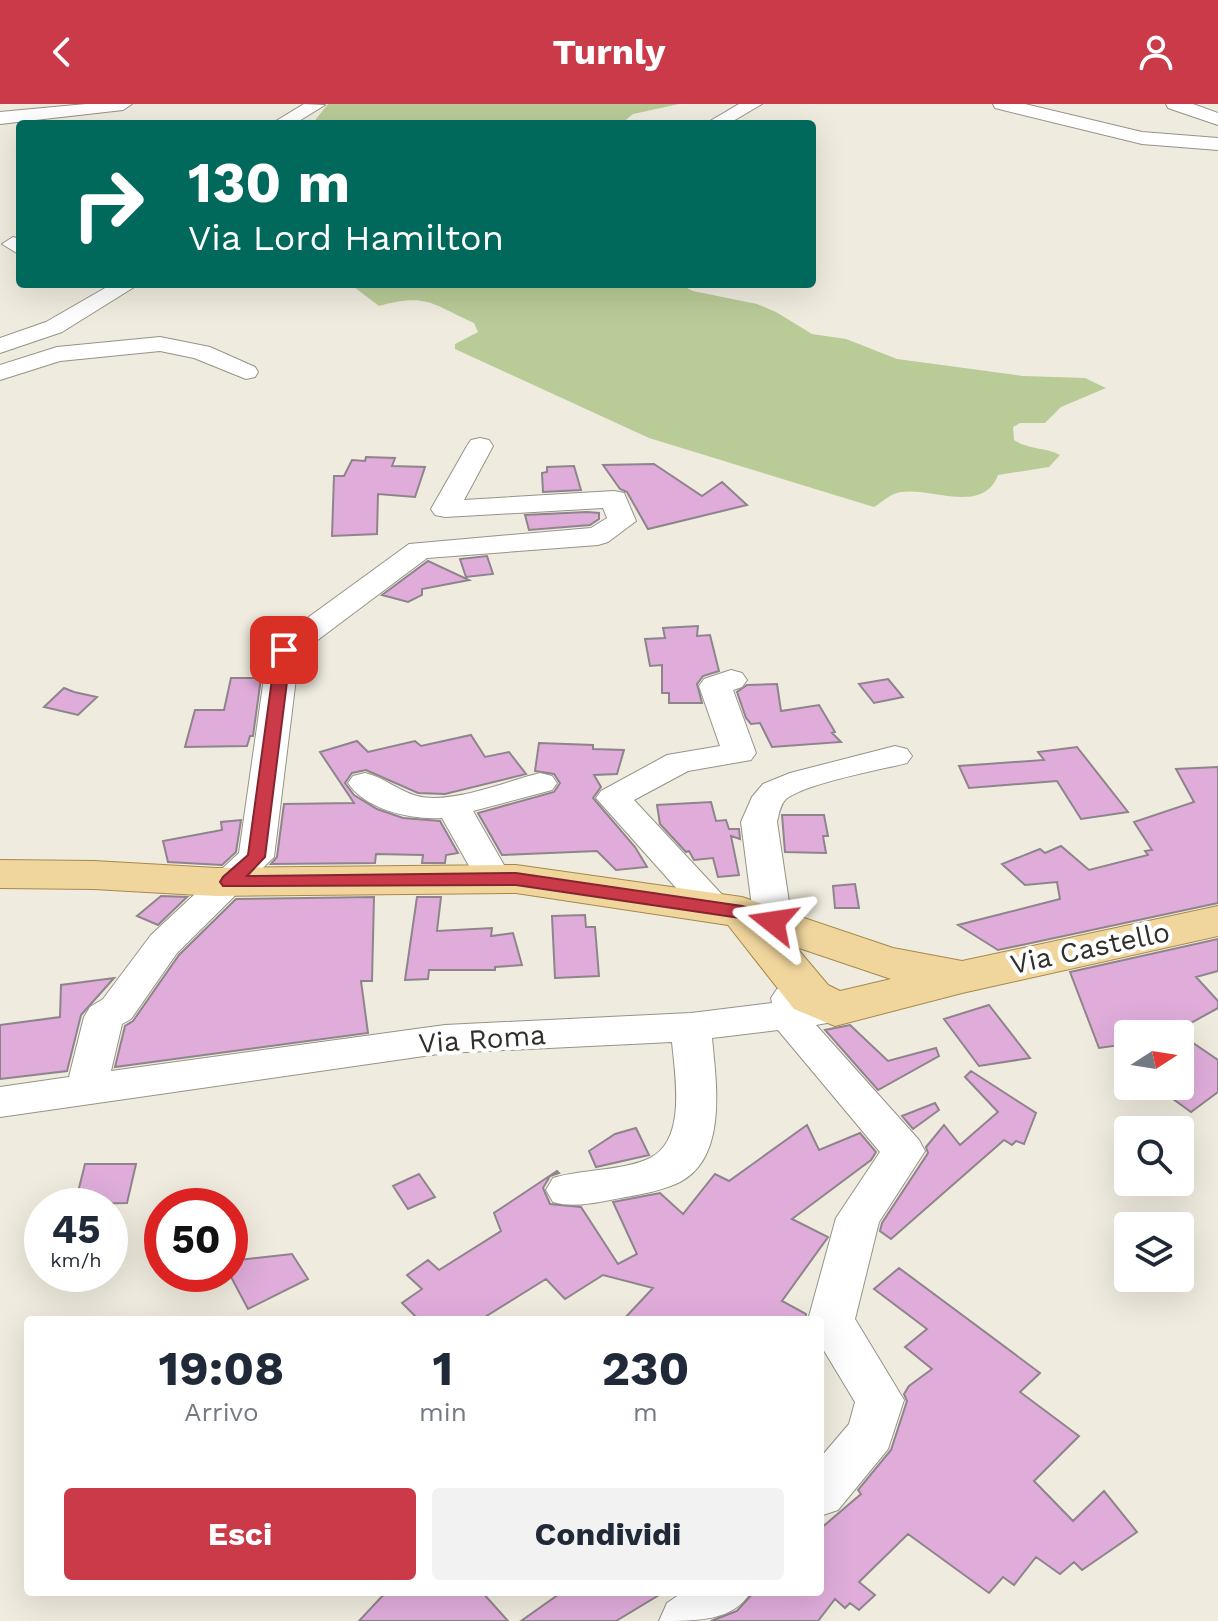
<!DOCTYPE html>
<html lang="it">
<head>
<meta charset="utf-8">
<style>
  :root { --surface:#fff; --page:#f2f2f3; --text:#1f2937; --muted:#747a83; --accent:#ca3a48 }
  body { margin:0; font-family:"Work Sans",sans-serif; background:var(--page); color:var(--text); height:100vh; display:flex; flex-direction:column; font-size:30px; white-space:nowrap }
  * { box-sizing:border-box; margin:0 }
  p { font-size:26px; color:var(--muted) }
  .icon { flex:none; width:44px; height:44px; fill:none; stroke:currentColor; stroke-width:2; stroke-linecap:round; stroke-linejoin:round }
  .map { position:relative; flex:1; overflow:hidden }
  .drawer { position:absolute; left:24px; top:1212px; width:800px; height:280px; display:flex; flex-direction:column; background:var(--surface); border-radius:8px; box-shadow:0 8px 32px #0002 }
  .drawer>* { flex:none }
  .top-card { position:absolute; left:16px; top:16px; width:800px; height:168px; border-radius:8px; box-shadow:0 8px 32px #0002; background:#00695c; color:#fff; overflow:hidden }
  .needle { width:52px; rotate:78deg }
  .controls { position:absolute; left:1114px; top:916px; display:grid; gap:16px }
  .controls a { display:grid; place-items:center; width:80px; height:80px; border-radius:8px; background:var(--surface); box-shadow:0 8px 32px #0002; font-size:40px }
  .speed { position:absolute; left:24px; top:1084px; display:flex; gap:16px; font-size:40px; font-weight:700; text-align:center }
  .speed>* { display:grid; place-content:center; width:104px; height:104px; border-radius:50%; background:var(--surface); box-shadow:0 8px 32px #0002; line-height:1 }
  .speed small { font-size:20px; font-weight:400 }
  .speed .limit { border:12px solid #d22; background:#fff; color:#111 }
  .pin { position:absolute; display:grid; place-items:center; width:68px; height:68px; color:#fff; margin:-34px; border-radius:16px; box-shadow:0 4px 12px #0006 }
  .me { position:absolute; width:88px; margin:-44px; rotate:285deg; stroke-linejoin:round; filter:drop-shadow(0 0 6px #0008) }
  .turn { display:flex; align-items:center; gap:28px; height:168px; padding:0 40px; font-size:36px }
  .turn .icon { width:104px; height:104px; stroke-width:2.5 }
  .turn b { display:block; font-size:56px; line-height:68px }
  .eta { display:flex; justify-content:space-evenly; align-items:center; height:136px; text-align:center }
  .eta b { font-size:48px; font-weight:700; line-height:56px }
  .primary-button { display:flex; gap:16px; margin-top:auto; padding:16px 40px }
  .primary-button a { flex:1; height:92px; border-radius:8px; background:var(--accent); color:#fff; font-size:32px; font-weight:700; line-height:92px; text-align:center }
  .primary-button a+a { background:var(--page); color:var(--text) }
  header { display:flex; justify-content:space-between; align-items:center; height:104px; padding:0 40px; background:var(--accent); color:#fff; font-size:36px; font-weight:700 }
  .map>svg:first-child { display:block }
</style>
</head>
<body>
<header><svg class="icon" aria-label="back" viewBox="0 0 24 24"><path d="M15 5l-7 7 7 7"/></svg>Turnly<svg class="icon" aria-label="person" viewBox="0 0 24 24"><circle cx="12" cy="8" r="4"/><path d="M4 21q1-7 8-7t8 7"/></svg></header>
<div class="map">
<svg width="1218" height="1517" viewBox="0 0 1218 1517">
  <rect width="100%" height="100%" fill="#efebde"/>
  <!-- green -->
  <path fill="#b9cb97" d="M328,0H679L633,10L621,20H312Z
    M350,180H679L693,187L757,200L776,208L812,230L846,235L897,255L1023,272L1085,274L1106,284L1061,303L1045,319H1020L1013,323L1014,336C1028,346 1045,343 1060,351L1049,363L998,371C983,411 932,383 901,388C889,390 883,398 874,403L649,334L455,245V240L478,228L474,219C431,200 428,189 379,202Z"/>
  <!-- building -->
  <path fill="#e0addb" stroke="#8e848c" stroke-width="2" d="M366,353L395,354L392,362L425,363L415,393L378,390L377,430L332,432L334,372H344L352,356L365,357Z
    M654,360L702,392L722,378L747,401L648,425L627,388L620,385L603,361Z
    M574,362L581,386L543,388L542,369L547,368V363Z
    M587,408L599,409V415L590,421L529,426L525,411Z
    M487,452L493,470L466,473L460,455Z
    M428,457L469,476L422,485V491L408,498L382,491Z
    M698,522L697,532L710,531L719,567L703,572L697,580L702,599H669V589H662V561L650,562L645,535L665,534L663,524Z
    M231,574H261L253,632H250L247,642L185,643L195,606H224Z
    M888,575L903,593L874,599L859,580Z
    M777,580L781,607L819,601L835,628L832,629L841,638L772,643L760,619L751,620L746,614L737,588L747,581Z
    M64,584L74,588L97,593L78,611L44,603Z
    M471,631L485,653L509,648L526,670L445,690L418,689L366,666L352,669L345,679L354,691L377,705L403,714L440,717L458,749L446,751L445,759H422L423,751L376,750L375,759L271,760L277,753L284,700L354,699L320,648L357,637L368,648L415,637L421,642Z
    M539,639L593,641V645L624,646L617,670L594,671L601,683L593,694L635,743L647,763L616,766L597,747L502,751L478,709L554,688L560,679L554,670L535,667Z
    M1077,643L1128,708L1081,715L1057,677L969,684L959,662L1044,656L1038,648Z
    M1218,663V799L998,846L958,821L1060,795L1057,778L1025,781L1002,760L1040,745L1045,749L1061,742L1089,766L1148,751L1145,747L1152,746L1134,718L1194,698L1176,665Z
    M711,698L716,717L726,716L729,725H739L740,735L731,732L739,771L718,773L713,754L694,756L689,747L686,748L660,720L657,701Z
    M782,711H824L828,732H823L826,749L785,748Z
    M241,716L236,748L222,761L168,758L163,737L222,726L221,718Z
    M855,780L859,804H835L833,782Z
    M161,792L187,793L158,821L137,812Z
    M374,793L372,877H361L368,929L115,963L125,922L133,917L179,851L236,795Z
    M417,793H441L437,827L492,824L491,832L513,829L522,861L495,863V866H429L428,875L405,876Z
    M585,811L586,823H595L599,872L555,874L552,812Z
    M1218,835V867L1196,873L1218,897V904L1171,930H1128V940L1099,944L1070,868Z
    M114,874L81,911L67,967L0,975V921L60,913L61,881Z
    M989,901L1030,954L979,962L944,915Z
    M850,921L888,957L936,944L939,952L878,986L825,926Z
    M1180,930L1218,956V988L1191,1008L1155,982H1180Z
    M971,967L1036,1009L1024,1040L1016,1037L1012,1041L1004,1036L891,1135L880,1127L882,1119L928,1049L926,1043L944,1021L960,1041L998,1008L965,973Z
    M935,999L939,1006L913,1025L902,1012Z
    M807,1021L819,1046L860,1029L876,1048L871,1056L792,1115L828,1133L782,1197L806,1210L805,1216H623L653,1184L603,1171L565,1195L546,1175L480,1216H419L402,1199L422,1185L407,1171L428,1156L439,1166L501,1127L494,1109L557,1067L559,1069L550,1072L543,1084L550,1100L581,1103L618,1160L637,1150L613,1098L660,1089L683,1110L715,1070L729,1077Z
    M636,1024L649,1051L596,1063L589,1047L615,1030Z
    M85,1060H136L127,1099L75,1100Z
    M419,1070L435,1093L408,1105L393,1082Z
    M292,1150L308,1175L248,1205L230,1171V1157Z
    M899,1164L1040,1269L1020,1288L1079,1332L1034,1377L1073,1417L1104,1387L1137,1428L1082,1466L1074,1458L1060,1470L1036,1453L1014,1481L1003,1473L989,1489L908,1430L859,1478L875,1491L859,1506L850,1499L845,1504L835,1495L818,1517H711L737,1507L754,1488H820V1425L861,1390L858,1386L891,1346L907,1297L904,1290L909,1282L932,1265L905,1243L927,1225L874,1185Z
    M386,1488H482L508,1517H359Z
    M562,1488H664L616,1517H521Z"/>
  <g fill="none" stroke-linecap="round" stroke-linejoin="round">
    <defs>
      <path id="minor" d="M86,0H132L123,6L0,20V8Z
        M304,0L325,1L294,20H271Z
        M739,0H762L728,20H705Z
        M993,0H1025L1142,28L1218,34V46L1142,40L995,4Z
        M1166,0H1193L1218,9V21L1168,4Z
        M13,133L20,135V151L2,140Z
        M112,180H139L62,228L0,249V234L46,218Z
        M160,233L210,243L255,263L258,268L255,273L246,275L194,254L160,247L60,257L0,276V261L57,243Z
        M480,334L489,336L493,342L464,396L614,387L624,389L636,417L608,438L598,441L427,454L299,550L274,753L177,849L131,915L122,920L111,967L445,921L691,909L772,899L771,894L777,885L791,881L805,885L811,894L835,891L849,895L855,905L849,915L816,921L919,1036L925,1047L879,1118L855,1215L904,1296L888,1345L838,1406L820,1412V1354L849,1320L855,1298L820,1240V1216H808L836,1114L880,1048L778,926L712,934C716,978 728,1053 680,1078C664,1086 643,1090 626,1093C602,1097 576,1105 553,1098L546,1086L553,1074C582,1065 624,1067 650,1054C687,1036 675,971 672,938L445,949L0,1013V983L69,973L84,913L90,903L103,895L151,831L239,749L268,546L273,539L409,440L591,424L607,414L603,404L445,413L435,411L431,405L467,342L471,336Z
        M731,566L742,569L747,576L742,583L733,586L756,649L751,656L688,667L634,696L728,797L734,805L728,813L715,817L702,813L596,694L601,687L667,651L720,642L699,582L704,575Z
        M895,642L907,645L912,652L907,659C879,666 807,679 786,695C780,701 779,710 777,718L792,818L786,827L773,830L760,827L754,818L741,718L752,693L763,680L790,669Z
        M365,669C384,673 398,687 417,692C450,701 507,677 540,669L552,672L557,679L552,686L473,707L512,775L507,783L494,787L481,783L442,714C412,716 366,706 348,679L353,672Z
        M683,1488H751C733,1517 699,1517 659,1517L667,1499Z"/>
      <path id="major" d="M0,756L94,757L216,764L516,761L742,793L893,844L962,857L1218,802V832L962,889L835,922L794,905L728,821L516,789L216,792L94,785L0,784ZM796,843L891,875L840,887L828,881Z"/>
    </defs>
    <!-- minor casing -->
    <use href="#minor" stroke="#969387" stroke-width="2"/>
    <!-- major casing -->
    <use href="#major" stroke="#a6894a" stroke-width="2"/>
    <!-- minor -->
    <use href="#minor" fill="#fff" fill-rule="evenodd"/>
    <!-- major -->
    <use href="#major" fill="#f0d59d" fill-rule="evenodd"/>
  </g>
  <!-- route -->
  <path fill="#ca3a48" stroke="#83262f" stroke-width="2" d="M284,541L291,546L265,753L247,772L516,769L742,802L779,813L782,818L773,824L740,814L516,781L223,782L220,778L223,773L248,751L276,546Z"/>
  <g text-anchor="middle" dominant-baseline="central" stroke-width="8" stroke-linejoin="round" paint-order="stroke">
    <!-- street labels -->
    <g font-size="28" fill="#302f2a" stroke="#fff">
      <text transform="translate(1090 844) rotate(-12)">Via Castello</text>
      <text transform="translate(482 935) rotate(-4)">Via Roma</text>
    </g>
  </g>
</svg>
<div class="controls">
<a><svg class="needle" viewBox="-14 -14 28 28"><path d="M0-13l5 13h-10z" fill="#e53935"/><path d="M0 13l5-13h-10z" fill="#747a83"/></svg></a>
<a><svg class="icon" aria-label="search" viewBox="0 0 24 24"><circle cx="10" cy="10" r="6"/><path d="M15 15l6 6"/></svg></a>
<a><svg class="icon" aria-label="layers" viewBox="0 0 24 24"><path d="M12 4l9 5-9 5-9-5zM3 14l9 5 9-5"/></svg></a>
</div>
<div class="speed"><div>45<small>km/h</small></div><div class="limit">50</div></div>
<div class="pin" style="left:284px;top:546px;background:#d93025"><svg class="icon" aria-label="arrive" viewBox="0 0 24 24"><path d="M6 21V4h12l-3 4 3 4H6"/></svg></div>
<svg class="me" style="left:773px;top:818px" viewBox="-20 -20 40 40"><path d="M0-17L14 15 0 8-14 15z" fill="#ca3a48" stroke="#fff" stroke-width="4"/></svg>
<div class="top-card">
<div class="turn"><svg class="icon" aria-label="right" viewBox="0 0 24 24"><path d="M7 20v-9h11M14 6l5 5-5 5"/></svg><div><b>130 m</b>Via Lord Hamilton</div></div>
</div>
<section class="drawer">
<div class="eta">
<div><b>19:08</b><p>Arrivo</p></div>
<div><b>1</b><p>min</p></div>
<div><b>230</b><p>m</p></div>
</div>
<div class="primary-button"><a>Esci</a><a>Condividi</a></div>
</section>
</div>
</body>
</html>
